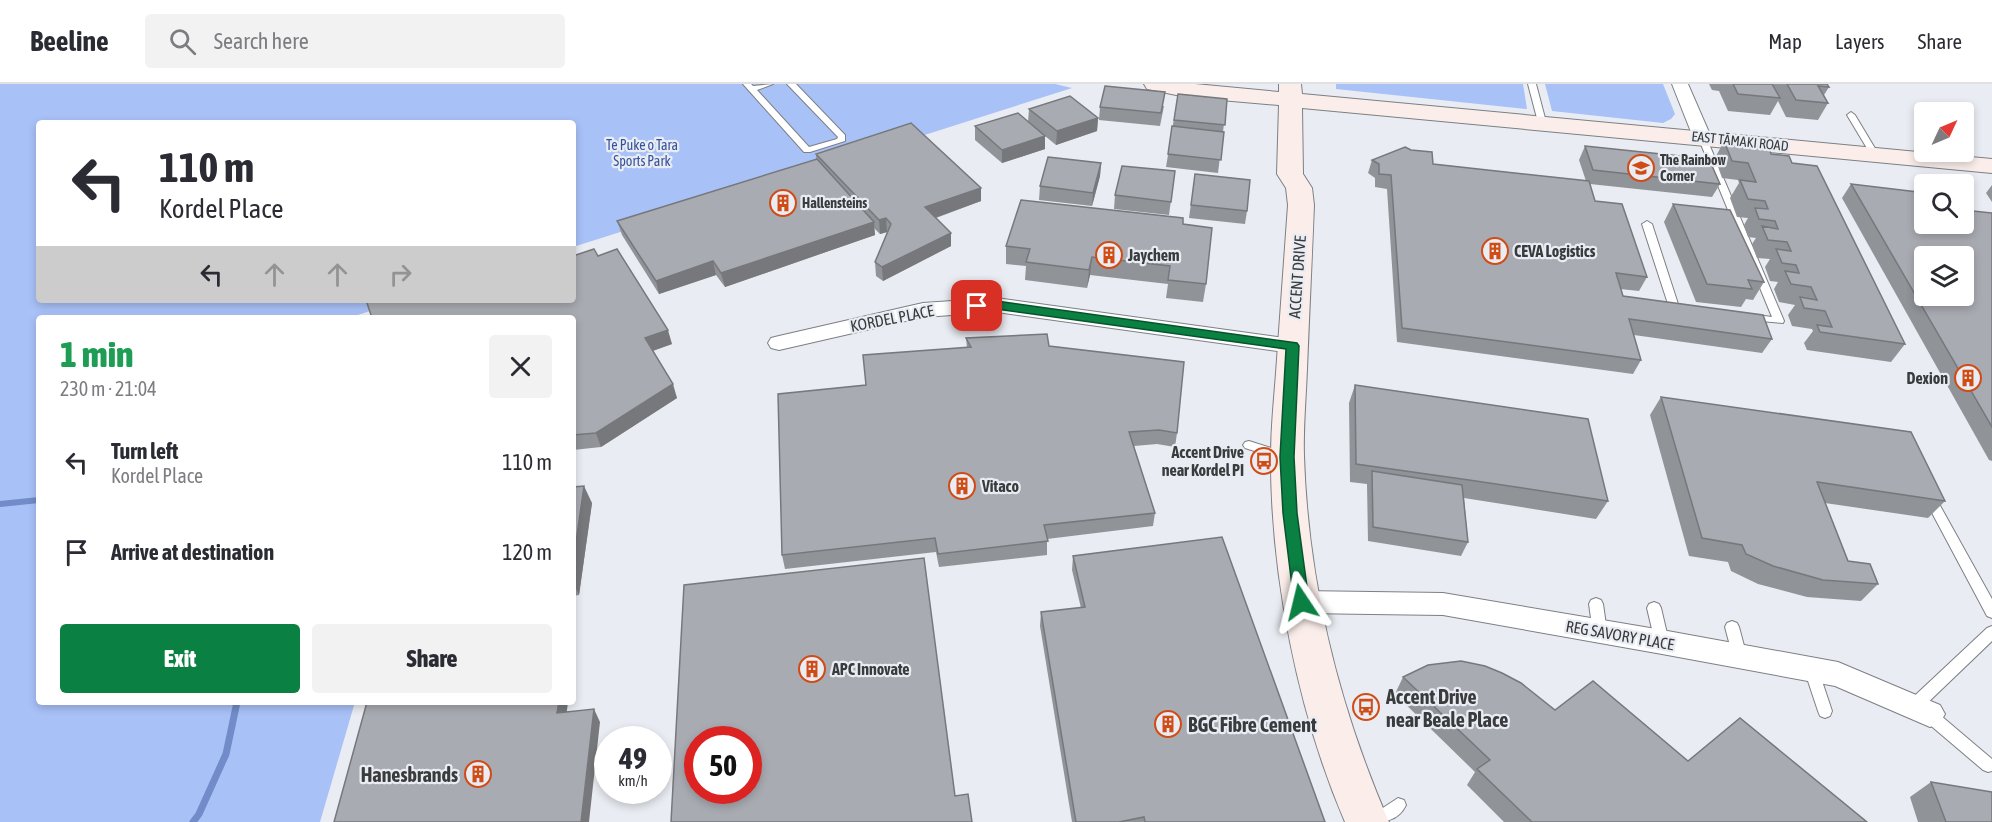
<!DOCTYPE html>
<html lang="en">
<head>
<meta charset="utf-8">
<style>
  :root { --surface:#fff; --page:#f2f2f3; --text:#2b2b33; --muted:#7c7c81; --line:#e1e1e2; --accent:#0b8043 }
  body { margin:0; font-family:"Asap Condensed",sans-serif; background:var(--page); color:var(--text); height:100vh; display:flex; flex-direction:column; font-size:22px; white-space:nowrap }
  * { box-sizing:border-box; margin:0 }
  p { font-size:20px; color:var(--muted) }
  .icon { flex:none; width:33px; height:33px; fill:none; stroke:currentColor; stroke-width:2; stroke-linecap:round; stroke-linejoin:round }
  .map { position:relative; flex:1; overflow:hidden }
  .drawer { position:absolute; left:36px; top:231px; width:540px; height:390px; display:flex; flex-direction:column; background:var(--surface); border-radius:6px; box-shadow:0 3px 9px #0003 }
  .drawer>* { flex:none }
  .banner { position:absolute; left:36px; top:36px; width:540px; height:183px; border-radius:6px; box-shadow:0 3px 9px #0003; background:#fff; color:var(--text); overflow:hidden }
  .needle { width:39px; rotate:46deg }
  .controls { position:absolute; left:1914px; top:18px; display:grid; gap:12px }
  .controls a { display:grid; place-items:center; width:60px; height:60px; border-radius:6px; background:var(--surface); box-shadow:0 3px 9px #0003; font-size:30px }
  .speed { position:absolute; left:594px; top:642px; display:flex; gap:12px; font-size:30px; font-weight:700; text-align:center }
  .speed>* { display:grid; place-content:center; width:78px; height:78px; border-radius:50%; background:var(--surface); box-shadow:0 3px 9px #0003; line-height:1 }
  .speed small { font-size:15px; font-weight:400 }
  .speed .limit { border:9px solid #d22; background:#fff; color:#111 }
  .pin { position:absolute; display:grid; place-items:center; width:51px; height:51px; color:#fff; margin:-26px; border-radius:12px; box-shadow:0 3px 9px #0006 }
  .me { position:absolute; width:66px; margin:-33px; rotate:350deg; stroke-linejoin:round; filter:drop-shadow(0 0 4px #0008) }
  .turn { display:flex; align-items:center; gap:21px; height:126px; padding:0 24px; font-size:27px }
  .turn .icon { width:78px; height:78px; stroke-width:2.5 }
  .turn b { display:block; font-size:42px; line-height:51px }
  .lanes { display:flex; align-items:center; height:57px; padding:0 24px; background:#0003; justify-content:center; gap:30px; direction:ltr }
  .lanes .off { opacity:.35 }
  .round { display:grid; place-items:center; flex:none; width:63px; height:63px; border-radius:6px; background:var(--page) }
  .summary { display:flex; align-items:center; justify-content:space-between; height:102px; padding:0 24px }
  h1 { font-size:36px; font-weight:800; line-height:45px; color:#1e9e55 }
  .primary-button { display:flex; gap:12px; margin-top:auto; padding:12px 24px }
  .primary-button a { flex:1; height:69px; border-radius:6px; background:var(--accent); color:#fff; font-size:24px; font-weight:800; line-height:69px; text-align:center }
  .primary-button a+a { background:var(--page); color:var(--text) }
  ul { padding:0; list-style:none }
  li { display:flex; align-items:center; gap:18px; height:90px; padding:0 24px }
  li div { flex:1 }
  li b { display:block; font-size:22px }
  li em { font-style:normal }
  header { display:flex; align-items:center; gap:36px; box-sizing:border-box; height:84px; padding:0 30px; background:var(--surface); border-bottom:2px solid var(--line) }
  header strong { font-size:28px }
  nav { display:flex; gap:33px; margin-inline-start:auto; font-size:21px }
  .search { width:420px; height:54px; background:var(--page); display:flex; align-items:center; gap:15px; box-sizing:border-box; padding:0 21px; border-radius:6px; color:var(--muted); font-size:22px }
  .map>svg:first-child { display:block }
</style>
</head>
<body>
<header>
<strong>Beeline</strong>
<div class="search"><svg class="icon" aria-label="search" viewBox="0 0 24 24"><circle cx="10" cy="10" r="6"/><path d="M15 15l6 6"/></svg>Search here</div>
<nav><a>Map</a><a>Layers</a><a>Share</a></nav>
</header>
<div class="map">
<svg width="1992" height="738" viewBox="0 0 1992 738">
  <rect width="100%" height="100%" fill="#e9ecf2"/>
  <!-- green -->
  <path fill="#a8c1f7" d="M0,0H1055L1072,4L573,163V39H39V216H405L348,234H39V618H355L320,738H0Z
    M1336,0H1523L1527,25L1336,5Z
    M1545,0H1663L1675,30L1671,35L1663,39L1552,27Z"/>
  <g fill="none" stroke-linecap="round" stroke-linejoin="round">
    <!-- stream-far1 -->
    <path stroke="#718cc8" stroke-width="6" d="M0,420L39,416"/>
    <!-- stream -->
    <path stroke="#718cc8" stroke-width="7" d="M193,738L199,730L226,670L237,618"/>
    <defs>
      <path id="lane" d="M743,0H751L753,2L773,0L757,6L809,63L837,55L838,53L787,0H796L845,51V57L810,68H804Z
        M1528,0H1536L1546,38L1545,40L1538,38Z
        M1851,28L1855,31L1879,71L1878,73L1875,74L1871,71L1847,31Z
        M1702,50L1706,53L1784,237L1783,239L1749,236L1744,233L1749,230L1772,233L1698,53Z
        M1647,137L1652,140L1678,220L1688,222L1689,224L1688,226H1674L1669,223L1642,140Z
        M1249,357L1290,370L1292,373L1286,377L1245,364L1243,361L1245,358Z
        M1929,407L1933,409L1992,515V534L1987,532L1923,412L1925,409Z
        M1596,514L1601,516L1603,520L1607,548L1605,552L1600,554L1595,552L1593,548L1589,520L1591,516Z
        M1654,518L1659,520L1661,524L1669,558L1667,562L1662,564L1657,562L1655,558L1647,524L1649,520Z
        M1732,537L1737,539L1739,543L1747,573L1745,577L1740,579L1735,577L1733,573L1725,543L1727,539Z
        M1992,542V557L1918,628L1913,630L1908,628L1906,623L1908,618L1987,544Z
        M1811,579L1816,581L1818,585L1832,627L1830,632L1825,634L1820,632L1818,627L1804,585L1806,581Z
        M1928,623L1933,625L1992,675V687L1988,688L1983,686L1923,635L1921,630L1923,625Z
        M1398,714L1404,716L1406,721C1398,738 1383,738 1367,738L1369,733Z"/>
      <path id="street" d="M1672,0H1688L1711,53L1708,57H1696L1693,53Z
        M996,214L1292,255L1300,257L1303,262L1300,267L1292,269L996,228L923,233L779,266L771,264L768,259L771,254L779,252L923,219Z
        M1301,507L1443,509L1662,546L1838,578L1940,621L1945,630L1940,639L1930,643L1835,602L1662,570L1443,531L1301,529L1291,526L1287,518L1291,510Z"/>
      <path id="secondary" d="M1144,0H1195L1279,8V0H1301L1302,10L1992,75V89L1302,24L1303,90L1312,104L1314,121C1312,176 1309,230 1307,285C1306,314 1303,343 1304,372C1308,498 1339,623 1389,738H1345C1298,629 1270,489 1271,370C1271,343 1274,316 1276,289C1280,233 1284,177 1288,121L1286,104L1277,90L1279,21L1186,13L1147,5Z"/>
    </defs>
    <!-- lane casing -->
    <use href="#lane" stroke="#7c7f84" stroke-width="2"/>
    <!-- street casing -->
    <use href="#street" stroke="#7c7f84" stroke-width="2"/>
    <!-- secondary casing -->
    <use href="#secondary" stroke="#7c7f84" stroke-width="2"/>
    <!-- lane -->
    <use href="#lane" fill="#fff" fill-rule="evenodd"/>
    <!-- street -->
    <use href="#street" fill="#fff" fill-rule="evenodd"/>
    <!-- secondary -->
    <use href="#secondary" fill="#fbeeea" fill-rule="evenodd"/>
  </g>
  <!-- wall -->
  <path fill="#909398" d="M1709,0H1827L1829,3L1824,11L1828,19L1818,36L1786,33L1778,17L1770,31L1728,27L1719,7L1712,6Z
    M1178,10L1227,15L1218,89L1166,83Z
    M1164,22L1160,42L1099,36L1100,23Z
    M1029,25L1098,34L1097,47L1056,61L1045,52V65L1002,79L975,56V42L1028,38Z
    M1724,57L1771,70L1792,79L1905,260L1891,278L1807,266L1804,259L1813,247L1812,245L1792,242L1788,231L1795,221L1779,218L1774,205L1778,198L1770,197L1765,183L1770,175L1757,174L1752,160L1756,154L1748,153L1744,141L1748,134L1737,133L1730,114L1739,99L1738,96L1722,94L1715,74Z
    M1585,62L1720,100L1712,113L1590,100L1595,117L1647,193L1639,207L1620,205L1623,212L1772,255L1762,269L1634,251L1641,276L1633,290L1397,258L1387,105L1375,103V94L1368,89L1372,76L1411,66L1433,80L1586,97L1579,76Z
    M816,70L981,104V117L936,134L951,149V162L883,197L876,192L875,178L887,148L880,150L874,144L875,151L725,203L716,191L659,210L622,151L617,137L816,75Z
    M1101,79L1100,92L1092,122L1039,116L1040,102Z
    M1175,87L1169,131L1114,125L1115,111Z
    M1195,90L1247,127L1245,140L1189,134Z
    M1851,100L1924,140L1992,129V377L1989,376L1842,114Z
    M1992,101V118L1986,109Z
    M1673,120L1764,198L1753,216L1746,215L1741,223L1696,218L1664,138Z
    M1183,140L1206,200L1203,218L1166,214L1168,200L1090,191L1087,204L1025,196L1026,182L1006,180V162Z
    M573,172H598L672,260L653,267L677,314L601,363L573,366Z
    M966,254L1049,262L1177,349L1175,363L1157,360L1134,362L1155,429L1153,442L1047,455V471L939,483L936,468L785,485L782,471L866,301L967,264Z
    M1355,301L1608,417L1596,435L1464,414L1468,458L1461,472L1368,457L1367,400L1350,398L1349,319Z
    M1661,313L1945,417L1928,434L1825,419L1848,477L1878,500L1861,517L1807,513L1758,500L1731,487L1728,478L1689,472L1650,331Z
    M573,403L592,419L579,511L573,512Z
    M1073,472L1325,738H1072L1040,542L1041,528L1081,524L1072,486Z
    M1403,593L1555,626L1688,677L1867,738H1504L1467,701L1475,688L1395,610Z
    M1931,698L1992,738H1918L1910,713Z"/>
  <!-- shaded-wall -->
  <path fill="#76787c" d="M1098,34L1097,47L1056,61L1057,47Z
    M1045,52V65L1002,79V66Z
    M1101,79L1100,92L1092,122L1093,109Z
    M981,104V117L926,137L925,123Z
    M886,134L887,148L880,150L879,136Z
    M874,138L875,151L725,203L721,189Z
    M951,149V162L883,197L882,183Z
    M1092,173L1090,191L1087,204L1089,186Z
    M713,177L716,191L659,210L656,197Z
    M668,246L672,260L649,268L645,254Z
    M673,300L677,314L601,363L596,349Z
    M584,402L592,419L579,511L573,498V479Z
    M559,618H568L565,642L557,629Z
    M594,625L600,638L589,738H581Z"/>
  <!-- building -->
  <path fill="#a8abb1" stroke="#76787c" stroke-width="1.5" fill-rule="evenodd" d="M1733,0H1772L1780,14L1738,10Z
    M1787,0H1827L1829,3L1818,2L1828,19L1796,16Z
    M1105,2L1165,8L1161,29L1100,23Z
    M1178,10L1227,15L1225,41L1174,36Z
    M1070,12L1098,34L1057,47L1029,25Z
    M1018,29L1045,52L1002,66L975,42Z
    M911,39L981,104L925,123L951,149L882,183L875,178L891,140L886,134L879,136L816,70Z
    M1172,42L1224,48L1221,76L1168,70Z
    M1724,57L1768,62L1771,70L1789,72L1792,79L1817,82L1905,260L1820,248L1817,241L1832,243L1825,227L1804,224L1800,213L1817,216L1811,203L1791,200L1785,187L1799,189L1796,181L1782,179L1776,165L1791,167L1787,158L1768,156L1762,142L1778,145L1775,137L1759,135L1755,124L1768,125L1765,117L1748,115L1740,96L1756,98L1748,79L1732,77Z
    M1585,62L1709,75L1720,100L1593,86Z
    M1405,63L1411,66L1432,68L1433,80L1589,97L1595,117L1622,120L1647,193L1616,189L1623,212L1763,231L1772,255L1629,235L1641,276L1402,244L1391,91L1379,90V80L1372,76Z
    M1048,73L1101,79L1093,109L1040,102Z
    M817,75L874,138L721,189L713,177L656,197L617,137Z
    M1122,82L1175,87L1171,118L1115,111Z
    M1195,90L1250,96L1247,127L1191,121Z
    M1851,100L1918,108L1924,118V140H1964V126L1992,129V343ZM1924,172H1964V212H1924Z
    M1021,116L1183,134V140L1212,144L1206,200L1168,196L1170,182L1092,173L1089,186L1026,178L1030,165L1006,162Z
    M1673,120L1730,126L1764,198L1748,196L1752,205L1707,200Z
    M594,165L598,172L617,165L668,246L645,254L673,300L596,349L573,351V234H372L366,216H573V171V172Z
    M1047,250L1049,262L1184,278L1177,349L1159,346L1129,348L1155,429L1044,441L1048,457L938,470L935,454L782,471L778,310L866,301L863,271L971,263L966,254Z
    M1355,301L1588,335L1608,417L1469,396L1356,380Z
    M1661,313L1911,348L1945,417L1817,398L1848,477L1870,480L1878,500L1823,496L1773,482L1746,470L1742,461L1702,454Z
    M1372,387L1462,401L1468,458L1373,443Z
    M584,402L573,479V403Z
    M1222,453L1325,738H1145L1144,733L1119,738H1076L1041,528L1085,523L1073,472Z
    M924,474L955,712L968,710L972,738H671L684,501ZM698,656H748V706H698Z
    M1461,577L1485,582L1502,589L1521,599L1555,626L1593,597L1688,677L1740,634L1867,738H1532L1477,685L1490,676L1403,593L1428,581Z
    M367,618H559L557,629L594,625L581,738H334Z
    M1931,698L1992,708V738H1946Z"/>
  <!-- route -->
  <path fill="#0b8043" stroke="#07532c" stroke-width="1.5" d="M996,217L1297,259L1299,262L1294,373L1297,429L1309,518L1307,523L1301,525L1296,523L1294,518L1283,429L1280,373L1286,265L996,225L977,226L971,222L977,218Z"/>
  <!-- icons -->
  <defs>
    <symbol id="school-ring" viewBox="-11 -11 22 22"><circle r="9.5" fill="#e9ecf2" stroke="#d14b15" stroke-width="1.5"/><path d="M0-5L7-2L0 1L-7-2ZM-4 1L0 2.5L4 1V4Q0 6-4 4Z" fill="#d14b15"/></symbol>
    <symbol id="building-ring" viewBox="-11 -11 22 22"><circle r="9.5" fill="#e9ecf2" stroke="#d14b15" stroke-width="1.5"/><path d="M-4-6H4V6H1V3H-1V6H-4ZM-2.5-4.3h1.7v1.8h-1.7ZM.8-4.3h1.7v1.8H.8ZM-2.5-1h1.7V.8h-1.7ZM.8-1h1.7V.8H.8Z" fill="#d14b15"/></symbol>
    <symbol id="bus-ring" viewBox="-11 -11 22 22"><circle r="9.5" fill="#e9ecf2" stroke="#d14b15" stroke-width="1.5"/><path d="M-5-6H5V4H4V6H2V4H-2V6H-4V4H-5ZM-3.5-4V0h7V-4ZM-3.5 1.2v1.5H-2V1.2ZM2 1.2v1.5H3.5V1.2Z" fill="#d14b15"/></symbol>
  </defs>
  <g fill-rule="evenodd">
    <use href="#school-ring" x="1626" y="69" width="30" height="30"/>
    <use href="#building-ring" x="768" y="104" width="30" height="30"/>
    <use href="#building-ring" x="1480" y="152" width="30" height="30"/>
    <use href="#building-ring" x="1094" y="156" width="30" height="30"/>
    <use href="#building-ring" x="1953" y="279" width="30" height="30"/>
    <use href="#bus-ring" x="1249" y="362" width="30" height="30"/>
    <use href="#building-ring" x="947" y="387" width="30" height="30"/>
    <use href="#building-ring" x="797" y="570" width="30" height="30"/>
    <use href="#bus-ring" x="1351" y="608" width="30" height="30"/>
    <use href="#building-ring" x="1153" y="625" width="30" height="30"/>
    <use href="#building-ring" x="463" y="675" width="30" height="30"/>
  </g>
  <g text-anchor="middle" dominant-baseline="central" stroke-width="4.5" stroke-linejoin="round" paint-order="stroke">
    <!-- far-street labels -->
    <g font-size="14" fill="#393b3d" stroke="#e9ecf2">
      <text transform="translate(1740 57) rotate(6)">EAST TĀMAKI ROAD</text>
    </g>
    <!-- far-park labels -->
    <g font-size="14" fill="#35539d" stroke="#e9ecf2">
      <text x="642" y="61">Te Puke o Tara<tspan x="642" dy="16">Sports Park</tspan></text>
    </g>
    <!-- far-poi labels -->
    <g font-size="14" font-weight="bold" fill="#393b3d" stroke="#e9ecf2" text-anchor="start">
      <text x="1660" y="76">The Rainbow<tspan x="1660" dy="16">Corner</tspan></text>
      <text x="802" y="119">Hallensteins</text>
    </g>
    <!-- poi labels -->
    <g font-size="16" font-weight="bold" fill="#393b3d" stroke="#e9ecf2" text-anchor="start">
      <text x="1514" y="167">CEVA Logistics</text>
      <text x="1128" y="171">Jaychem</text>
      <text x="1948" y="294" text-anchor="end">Dexion</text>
      <text x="1244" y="368" text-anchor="end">Accent Drive<tspan x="1244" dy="18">near Kordel PI</tspan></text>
      <text x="982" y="402">Vitaco</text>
      <text x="832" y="585">APC Innovate</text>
    </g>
    <!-- street labels -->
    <g font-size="16" fill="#393b3d" stroke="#e9ecf2">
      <text transform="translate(1297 193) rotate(-86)">ACCENT DRIVE</text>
      <text transform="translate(892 234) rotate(-11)">KORDEL PLACE</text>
      <text transform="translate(1620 551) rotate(10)">REG SAVORY PLACE</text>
    </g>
    <!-- near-poi labels -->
    <g font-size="20" font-weight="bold" fill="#393b3d" stroke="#e9ecf2" text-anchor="start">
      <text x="1386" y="612">Accent Drive<tspan x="1386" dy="23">near Beale Place</tspan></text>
      <text x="1188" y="640">BGC Fibre Cement</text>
      <text x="458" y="690" text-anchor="end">Hanesbrands</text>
    </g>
  </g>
</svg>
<div class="controls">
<a><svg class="needle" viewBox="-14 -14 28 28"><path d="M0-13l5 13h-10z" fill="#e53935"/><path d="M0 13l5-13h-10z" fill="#7c7c81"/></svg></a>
<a><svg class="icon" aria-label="search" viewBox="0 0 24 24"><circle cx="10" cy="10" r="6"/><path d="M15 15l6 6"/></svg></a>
<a><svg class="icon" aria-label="layers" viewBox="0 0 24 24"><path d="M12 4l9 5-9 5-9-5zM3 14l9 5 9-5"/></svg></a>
</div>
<div class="speed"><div>49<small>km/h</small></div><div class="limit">50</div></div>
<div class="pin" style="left:977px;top:222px;background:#d93025"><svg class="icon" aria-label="arrive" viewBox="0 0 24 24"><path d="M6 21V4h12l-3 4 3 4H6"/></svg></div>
<svg class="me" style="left:1301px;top:518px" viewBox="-20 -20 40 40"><path d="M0-17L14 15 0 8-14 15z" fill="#0b8043" stroke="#fff" stroke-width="4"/></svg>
<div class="banner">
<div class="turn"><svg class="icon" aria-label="left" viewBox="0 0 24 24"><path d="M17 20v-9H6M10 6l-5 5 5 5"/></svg><div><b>110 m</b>Kordel Place</div></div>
<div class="lanes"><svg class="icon" aria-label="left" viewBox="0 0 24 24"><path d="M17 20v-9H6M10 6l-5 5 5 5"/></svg><svg class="icon off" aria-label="ahead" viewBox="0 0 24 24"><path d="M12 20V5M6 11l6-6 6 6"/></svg><svg class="icon off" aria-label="ahead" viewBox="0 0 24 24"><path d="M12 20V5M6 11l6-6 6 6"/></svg><svg class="icon off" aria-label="right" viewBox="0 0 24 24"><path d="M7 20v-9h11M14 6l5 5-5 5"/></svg></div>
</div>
<section class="drawer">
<div class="summary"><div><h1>1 min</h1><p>230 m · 21:04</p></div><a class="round"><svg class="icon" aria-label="close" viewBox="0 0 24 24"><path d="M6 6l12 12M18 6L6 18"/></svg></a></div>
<ul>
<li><svg class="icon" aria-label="left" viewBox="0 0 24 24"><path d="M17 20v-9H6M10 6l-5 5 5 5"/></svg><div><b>Turn left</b><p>Kordel Place</p></div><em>110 m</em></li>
<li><svg class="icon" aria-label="arrive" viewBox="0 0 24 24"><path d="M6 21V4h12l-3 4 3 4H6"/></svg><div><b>Arrive at destination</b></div><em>120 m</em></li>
</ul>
<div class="primary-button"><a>Exit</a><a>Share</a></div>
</section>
</div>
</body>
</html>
